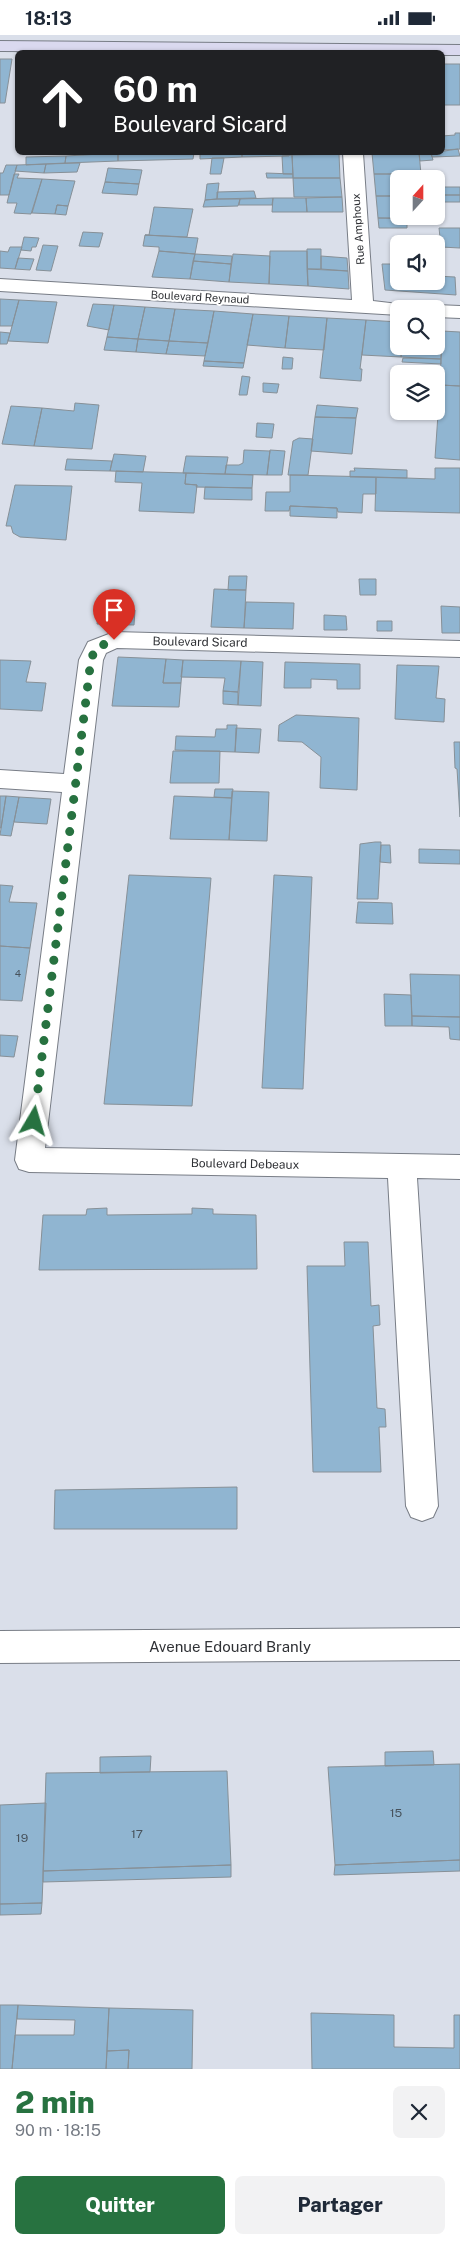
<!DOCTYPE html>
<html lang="fr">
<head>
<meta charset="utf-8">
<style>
  :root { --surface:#fff; --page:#f2f2f3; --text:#1f2937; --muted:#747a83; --accent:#277240 }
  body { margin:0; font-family:"Public Sans",sans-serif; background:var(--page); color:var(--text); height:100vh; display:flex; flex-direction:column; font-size:19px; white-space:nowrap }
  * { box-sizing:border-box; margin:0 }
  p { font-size:16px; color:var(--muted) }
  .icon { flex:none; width:28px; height:28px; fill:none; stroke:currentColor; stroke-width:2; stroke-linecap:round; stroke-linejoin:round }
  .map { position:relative; height:2034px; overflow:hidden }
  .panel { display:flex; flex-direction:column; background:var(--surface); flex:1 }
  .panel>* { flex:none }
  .banner { position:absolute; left:15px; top:15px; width:430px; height:105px; border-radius:8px; box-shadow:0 1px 4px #0004; background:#202124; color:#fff; overflow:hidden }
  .needle { width:32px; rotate:21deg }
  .buttons { position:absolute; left:390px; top:135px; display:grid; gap:10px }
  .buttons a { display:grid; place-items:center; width:55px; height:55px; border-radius:8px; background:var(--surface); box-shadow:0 1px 4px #0004; font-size:25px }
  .pin { position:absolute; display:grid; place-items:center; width:42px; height:42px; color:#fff; margin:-51px -21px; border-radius:50% 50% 50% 0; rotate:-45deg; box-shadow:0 0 5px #0007 }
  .pin .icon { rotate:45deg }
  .me { position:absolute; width:55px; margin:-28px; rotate:7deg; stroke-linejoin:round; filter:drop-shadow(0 0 4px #0008) }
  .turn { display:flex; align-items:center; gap:18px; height:105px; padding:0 15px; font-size:22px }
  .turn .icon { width:65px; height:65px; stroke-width:2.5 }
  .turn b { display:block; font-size:35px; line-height:42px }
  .round { display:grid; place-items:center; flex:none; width:52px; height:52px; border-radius:8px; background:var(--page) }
  .overview { display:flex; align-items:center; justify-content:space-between; height:85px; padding:0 15px }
  h1 { font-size:30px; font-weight:800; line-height:38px; color:var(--accent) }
  .primary-button { display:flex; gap:10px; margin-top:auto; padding:10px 15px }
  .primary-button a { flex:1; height:58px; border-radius:8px; background:var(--accent); color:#fff; font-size:20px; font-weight:800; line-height:58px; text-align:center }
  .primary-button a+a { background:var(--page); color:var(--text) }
  .status { display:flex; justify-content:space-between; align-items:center; height:35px; padding:0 25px; background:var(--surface); direction:ltr }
  .status svg { height:14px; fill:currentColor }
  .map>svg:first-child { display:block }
</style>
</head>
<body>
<div class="status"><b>18:13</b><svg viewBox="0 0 49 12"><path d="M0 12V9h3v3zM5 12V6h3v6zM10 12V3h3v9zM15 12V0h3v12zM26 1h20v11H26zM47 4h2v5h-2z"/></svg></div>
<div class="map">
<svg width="460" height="2034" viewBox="0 0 460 2034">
  <rect width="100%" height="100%" fill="#dadfea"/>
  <!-- building -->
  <path fill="#90b5d1" stroke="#879097" d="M0,24H12L5,68H0Z
    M442,29H460V70H442Z
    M455,98H460V114L442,115V101L455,100Z
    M458,114L460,121L432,122L431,118Z
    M118,118H194L193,124L118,126Z
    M118,118V126L65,128L66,121Z
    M200,118H242V122L200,124Z
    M242,118H289V121L242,122Z
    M372,118H419L421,139H374Z
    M419,118H431L433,125L420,126Z
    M339,119L340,143H293L292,120Z
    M292,120L293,139H283L282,121Z
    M66,121L65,128L26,130V122Z
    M212,123H224L221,139H210Z
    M80,128L77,137L44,138L46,129Z
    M46,129L44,138L15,136L17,130Z
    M6,130H17L9,160H0V138H3Z
    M108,133L142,135L139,149L105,147Z
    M266,138L293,139V143H267Z
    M14,139H19L17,143L42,144L31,179L14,178L17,168H7Z
    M374,139H421L422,144H399V161H376Z
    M293,143H340L342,162H294Z
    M42,144L75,146L68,171L57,170L55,179L32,178Z
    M105,147L139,149L137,160L102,158Z
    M219,148L217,164L205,165L207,149Z
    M443,152H460V160H444Z
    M254,156L256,163L217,164V157Z
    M443,160H460V167H444Z
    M376,161H399V181H426V184L378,183Z
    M342,162L343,177H307L306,163Z
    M273,163L272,170H239L240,164Z
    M273,163H306L307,177H272Z
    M217,164H240L238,171L203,172L205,165Z
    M57,170L68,171L66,180L55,179Z
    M154,172L193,174L187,202L145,200H149Z
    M378,183H407V193H379Z
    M439,193H460V213L441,212Z
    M83,197L103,198L99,212L79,211Z
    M145,200L198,203L195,219L159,216V212L143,211Z
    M24,202L39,203L36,212H32L31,216L21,215Z
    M43,210L58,211L51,236L36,235Z
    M10,212H22L15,234L0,233V216L8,217Z
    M307,214H321V234H307Z
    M159,216L195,219L190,244L152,242Z
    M270,216H307L308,251L269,249Z
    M195,219L232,221L231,229L193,226Z
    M233,219L270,221L269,249L229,247Z
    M321,221L347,223L348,236L321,234Z
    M18,223L34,224L30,235L15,234Z
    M193,226L231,229L229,247L190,244Z
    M382,229H399V246H436V241L455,242L456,260L385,255Z
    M307,234L348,236L349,254L308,251Z
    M0,264L19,265L12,291H0Z
    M19,265L57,267L48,308L8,306Z
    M93,269L114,270L109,295L87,291Z
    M114,270L145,272L138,304L107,302Z
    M145,272L175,274L169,306L138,304Z
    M175,274L214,276L208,308L169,306Z
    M214,276L253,279L244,328L204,326Z
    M253,279L289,281L285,313L247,310Z
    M289,281L327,283L324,315L285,313Z
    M327,283L366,285L360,334H362L361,346L320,343Z
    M366,285L399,287V311H402L401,322L362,320Z
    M436,290H443L441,324L401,322L402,311H436Z
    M442,296L460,297V351L440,350Z
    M0,297L10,298L7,309H0Z
    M107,302L138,304L136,317L104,315Z
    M138,304L169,306L166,319L136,317Z
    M169,306L208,308L205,321L166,319Z
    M283,322L293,323L292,334H282Z
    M403,323L441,324V329L402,327Z
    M204,326L244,328L243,333L203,331Z
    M242,341L250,342L247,360H239Z
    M263,348L279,349L277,358L263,357Z
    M440,350L460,351V425L435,423Z
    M75,368L99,370L92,414L34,411L42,373L74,376Z
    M317,370L358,373L356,383L315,382Z
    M11,371L42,373L34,411L2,409Z
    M315,382L356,383L352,419L311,416Z
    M257,388L274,389L272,403L256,402Z
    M299,403L313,404L308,440H288L293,406Z
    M244,415L270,416L267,440L225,439L226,430H239L243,428Z
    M270,415L285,416L282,440H267Z
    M114,419L146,421L143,437L110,436Z
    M186,421L228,422L225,439L183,438Z
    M67,424L112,426L110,436L65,435Z
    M354,433L407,435V443L350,442V436H355Z
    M435,433H460V478L375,476L376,442L435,444Z
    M116,436L186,438L185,449L197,450L194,478L139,476L142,448L115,447Z
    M186,438L253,440L252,453L196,452L197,450L185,449Z
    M290,440L376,442V459H363L362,478L338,477L337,473L290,471L289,476H265L266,457H290Z
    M15,450L72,451L66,505L20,502L13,498L11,491H6Z
    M205,452L252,453V465L204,464Z
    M290,471L337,473V483L290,481Z
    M229,541H247L246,555H228Z
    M359,544H376V560H360Z
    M214,554L246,555L244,593L211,592Z
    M246,567L294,568L293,594L244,593Z
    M441,571L460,572V598H442Z
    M99,574L135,575L134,590L97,589Z
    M324,580L346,581L347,595H324Z
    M377,586H392V596H377Z
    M118,622L166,624L163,648H181L179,672L112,671Z
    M166,624L183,625L181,648H163Z
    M0,625L31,626L26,647L46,648L42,676L0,674Z
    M183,625L241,626L238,657L223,656L225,643L181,642Z
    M241,626L263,627L261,671L238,670Z
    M285,627L360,629V654H337V645L311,644V653H284Z
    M397,630L439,631L436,663L445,664L444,687L395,684Z
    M223,656L238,657V670L223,669Z
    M296,680L359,683L357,755L320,753L321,722L302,707L278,706L279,690Z
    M227,690H237L235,717L175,715L176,701L215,702L216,694H227Z
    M236,693L261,694L259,718L235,717Z
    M454,707H460V782L457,734L455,733Z
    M173,716H220L219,748H170Z
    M215,754H233L232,763L214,762Z
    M232,756L269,757L267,806L229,805Z
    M0,761H6L1,793H0Z
    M6,761L19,762L11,801L0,800Z
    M174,761L232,763L229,805L170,804Z
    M19,762L51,764L47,789L14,787Z
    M375,807H381L378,864H357L360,809Z
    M381,810H390L391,828L380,827Z
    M419,814L460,815V829L419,828Z
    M129,840L211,843L192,1071L104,1069Z
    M274,840L312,842L303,1054L262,1053Z
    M0,850L13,851L9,867L37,868L30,913L0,911Z
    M358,867L392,868L393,889L356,888Z
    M0,911L30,913L22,966L0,965Z
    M410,939L460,940V982L412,981Z
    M384,959L411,960L412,991H385Z
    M412,981L460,982V1005L450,1004L449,992L412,991Z
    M0,1000L18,1001L14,1022L0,1021Z
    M107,1173V1180L192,1179V1173L213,1174V1179L256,1180L257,1234L39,1235L43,1180H86L87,1174Z
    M344,1207H368L371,1271L379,1270L380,1290L373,1291L377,1373L385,1374L386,1392H379L381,1437H313L307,1231H345Z
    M237,1452V1494H54L55,1455Z
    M433,1716L434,1730L385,1731V1717Z
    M151,1721L150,1737L100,1738V1722Z
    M460,1729V1825L335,1830L328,1732Z
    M227,1736L231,1830L43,1836L46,1738Z
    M46,1768L42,1868L0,1869V1770Z
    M460,1825V1836L334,1840L335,1830Z
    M231,1830V1842L43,1847V1836Z
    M42,1868L41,1879L0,1880V1869Z
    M0,1970H18L12,2034H0Z
    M18,1970L109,1973L106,2034H12L15,2000H74L75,1985L17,1984Z
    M109,1973L193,1975L192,2034H128L129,2015L107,2016Z
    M311,1978L394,1980V2012L454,2013V1980H460V2034H312Z
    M129,2015L128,2034H106L107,2016Z"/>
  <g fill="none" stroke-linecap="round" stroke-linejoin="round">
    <defs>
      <path id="street" d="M343,118H363L373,266L407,270L410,274H399V280L0,256V244L352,265Z
        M436,270L460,271V283L436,282V274H427Z
        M114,597L460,606V622L117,613L106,618L103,625L45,1113L460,1120V1144L417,1143L438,1471L433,1482L422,1486L411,1482L406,1471L388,1143L29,1137L19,1134L15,1125L62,757L0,753V735L64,739L79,625L88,607Z
        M460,1593V1625L0,1628V1596Z"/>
      <path id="secondary" d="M0,6L460,10V20H442V18L0,16Z"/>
    </defs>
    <!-- street casing -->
    <use href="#street" stroke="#787d86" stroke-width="2"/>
    <!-- secondary casing -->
    <use href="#secondary" stroke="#787d86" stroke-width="2"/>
    <!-- street -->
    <use href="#street" fill="#fff" fill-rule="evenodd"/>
    <!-- secondary -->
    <use href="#secondary" fill="#dad9ef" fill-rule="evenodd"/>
  </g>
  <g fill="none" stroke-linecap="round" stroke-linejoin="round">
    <!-- route -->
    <path stroke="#277240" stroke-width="9" stroke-dasharray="0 16.2" d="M34,1086L91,624L96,613L114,605"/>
  </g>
  <g text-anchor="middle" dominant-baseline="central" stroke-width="4" stroke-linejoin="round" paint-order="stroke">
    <!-- number labels -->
    <g font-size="10" fill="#47525c">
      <text x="18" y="938">4</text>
    </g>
    <!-- far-street labels -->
    <g font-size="11" fill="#2f3135" stroke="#fff">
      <text transform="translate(358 194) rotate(-94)">Rue Amphoux</text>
      <text transform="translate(200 262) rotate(3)">Boulevard Reynaud</text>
    </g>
    <!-- street labels -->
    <g font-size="12" fill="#2f3135" stroke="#fff">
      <text transform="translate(200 607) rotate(1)">Boulevard Sicard</text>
      <text transform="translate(245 1129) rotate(1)">Boulevard Debeaux</text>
    </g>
    <!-- near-number labels -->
    <g font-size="12" fill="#47525c">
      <text x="396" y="1778">15</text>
      <text x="137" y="1799">17</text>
      <text x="22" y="1803">19</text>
    </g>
    <!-- near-street labels -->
    <g font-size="15" fill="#2f3135" stroke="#fff">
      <text x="230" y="1611">Avenue Edouard Branly</text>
    </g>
  </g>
</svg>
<div class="buttons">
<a><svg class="needle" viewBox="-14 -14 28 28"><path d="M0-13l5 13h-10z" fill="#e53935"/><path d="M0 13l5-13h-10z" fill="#747a83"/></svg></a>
<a><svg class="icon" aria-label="sound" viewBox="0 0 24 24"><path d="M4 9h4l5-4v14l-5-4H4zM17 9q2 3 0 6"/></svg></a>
<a><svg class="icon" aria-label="search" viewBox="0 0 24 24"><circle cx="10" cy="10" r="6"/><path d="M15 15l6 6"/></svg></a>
<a><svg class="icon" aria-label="layers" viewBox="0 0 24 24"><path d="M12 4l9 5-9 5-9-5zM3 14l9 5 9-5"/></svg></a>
</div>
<div class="pin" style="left:114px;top:605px;background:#d93025"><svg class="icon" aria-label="arrive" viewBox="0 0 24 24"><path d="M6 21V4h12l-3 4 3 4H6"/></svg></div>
<svg class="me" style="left:34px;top:1086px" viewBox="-20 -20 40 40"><path d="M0-17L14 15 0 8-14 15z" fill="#277240" stroke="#fff" stroke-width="4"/></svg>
<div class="banner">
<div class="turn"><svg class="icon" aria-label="ahead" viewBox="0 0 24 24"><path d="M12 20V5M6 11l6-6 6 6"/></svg><div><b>60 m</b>Boulevard Sicard</div></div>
</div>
</div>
<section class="panel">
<div class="overview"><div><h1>2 min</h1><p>90 m · 18:15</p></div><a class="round"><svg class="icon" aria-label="close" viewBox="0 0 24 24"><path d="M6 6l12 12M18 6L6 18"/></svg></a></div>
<div class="primary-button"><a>Quitter</a><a>Partager</a></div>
</section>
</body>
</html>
